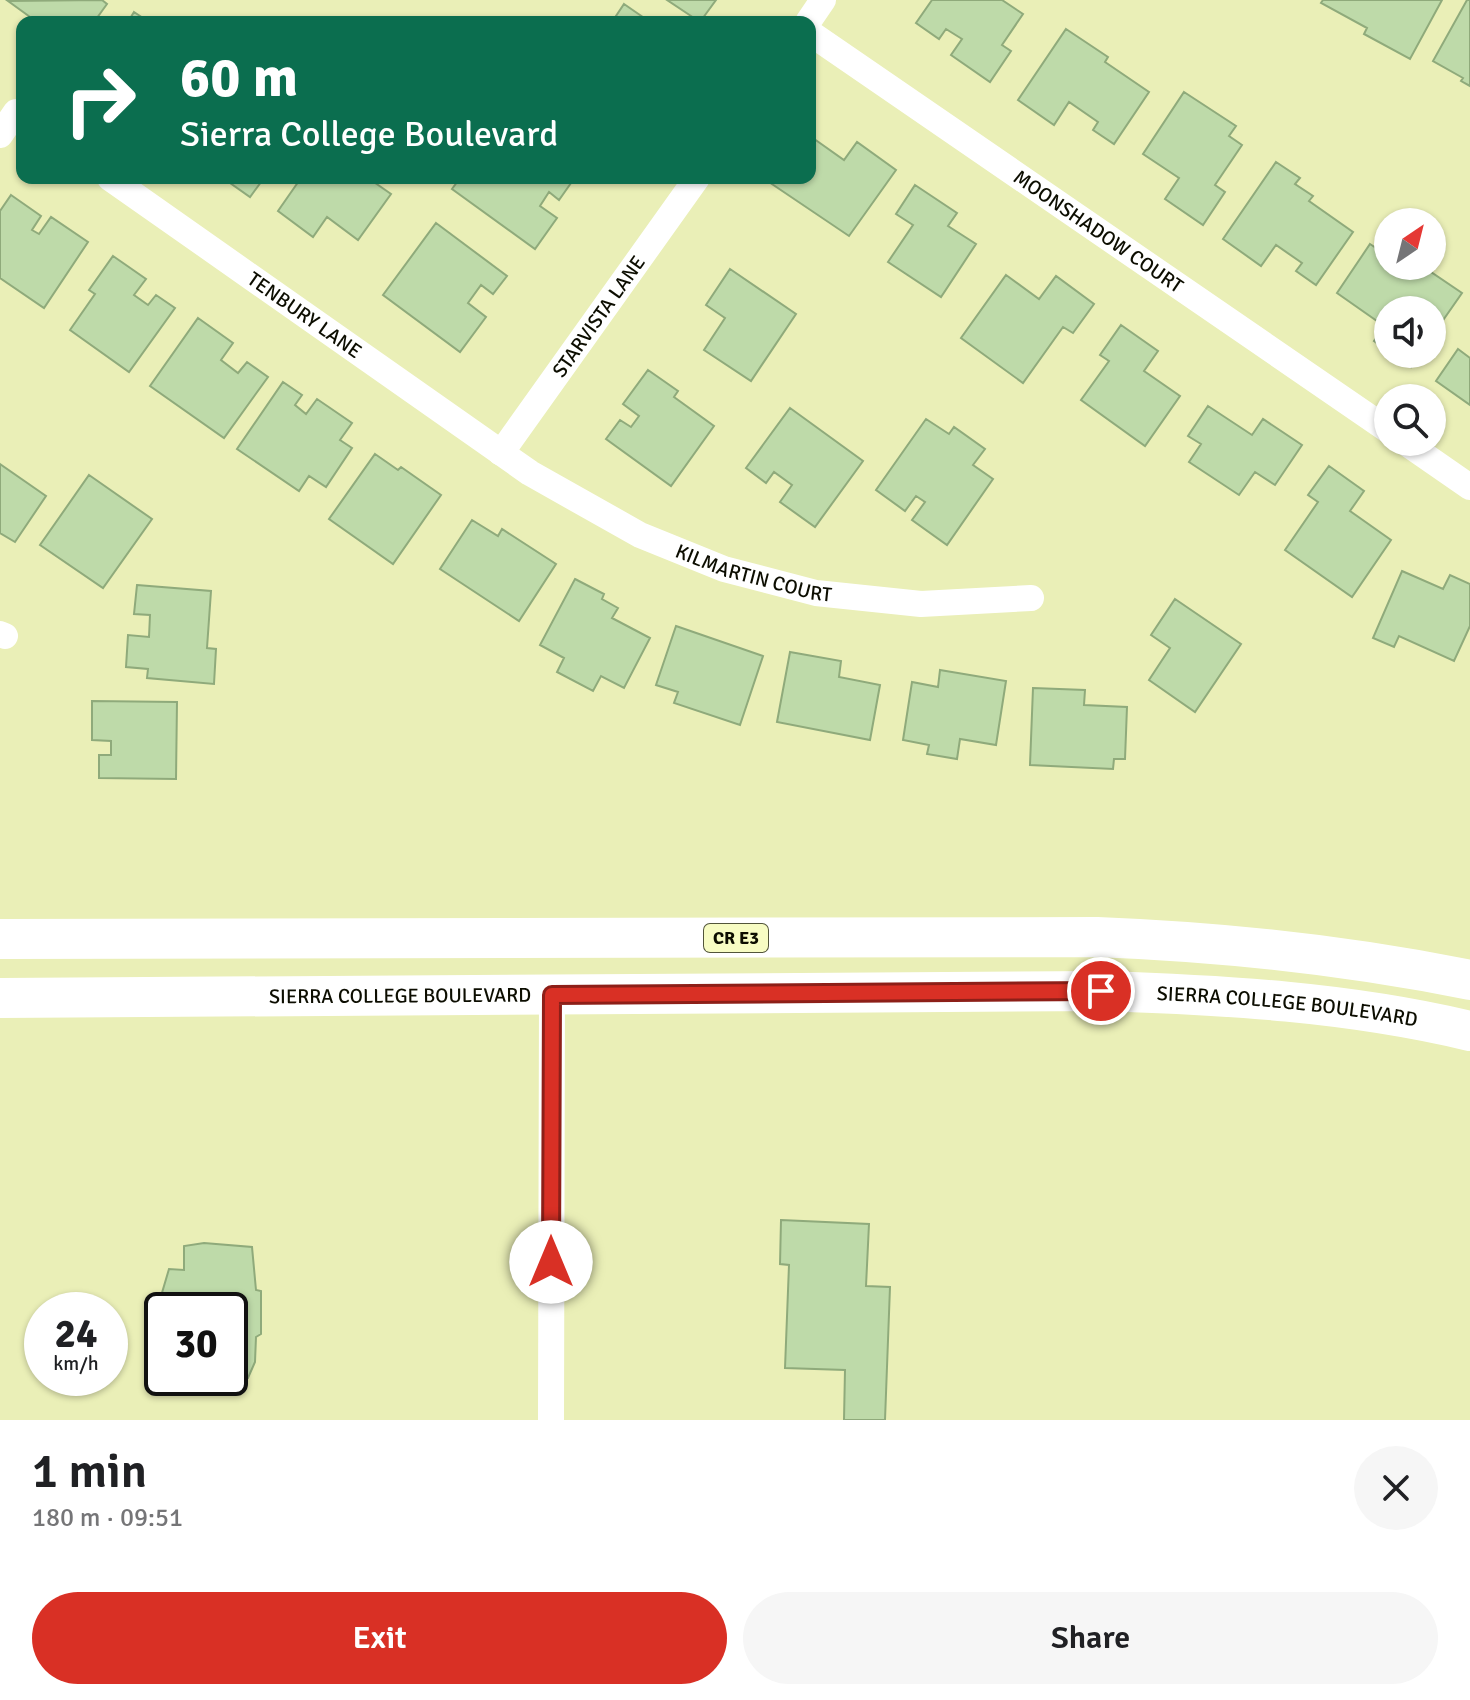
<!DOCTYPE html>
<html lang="en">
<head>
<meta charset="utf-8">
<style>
  :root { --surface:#fff; --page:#f6f6f6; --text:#202124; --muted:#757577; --accent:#d93025 }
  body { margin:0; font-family:Signika,sans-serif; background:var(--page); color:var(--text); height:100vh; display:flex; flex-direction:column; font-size:30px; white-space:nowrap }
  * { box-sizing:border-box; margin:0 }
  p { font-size:26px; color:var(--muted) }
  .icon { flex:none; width:44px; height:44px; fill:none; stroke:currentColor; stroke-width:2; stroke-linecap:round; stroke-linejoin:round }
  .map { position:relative; height:1420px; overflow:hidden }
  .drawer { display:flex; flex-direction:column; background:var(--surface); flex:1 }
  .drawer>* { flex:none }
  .hud { position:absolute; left:16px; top:16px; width:800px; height:168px; border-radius:16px; box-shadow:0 2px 6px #0004; background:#0b6e4f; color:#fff; overflow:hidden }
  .needle { width:52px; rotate:35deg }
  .fabs { position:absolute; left:1374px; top:208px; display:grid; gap:16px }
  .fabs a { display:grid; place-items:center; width:72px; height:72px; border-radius:50%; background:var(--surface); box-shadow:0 2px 6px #0004; font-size:40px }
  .speed { position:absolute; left:24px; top:1292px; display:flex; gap:16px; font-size:40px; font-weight:700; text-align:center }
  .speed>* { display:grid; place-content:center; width:104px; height:104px; border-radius:50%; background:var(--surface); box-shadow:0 2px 6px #0004; line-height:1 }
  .speed small { font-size:20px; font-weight:400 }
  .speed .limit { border:4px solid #111; border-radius:12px; background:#fff; color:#111 }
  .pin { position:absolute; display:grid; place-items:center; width:68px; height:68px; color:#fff; margin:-34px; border:4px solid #fff; border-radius:50%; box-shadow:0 2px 8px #0007 }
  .me { position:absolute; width:88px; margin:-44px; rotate:0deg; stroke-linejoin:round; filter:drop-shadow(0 0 6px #0008) }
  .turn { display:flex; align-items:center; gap:28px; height:168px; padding:0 32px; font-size:36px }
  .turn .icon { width:104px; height:104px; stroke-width:2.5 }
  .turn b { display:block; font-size:56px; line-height:68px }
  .round { display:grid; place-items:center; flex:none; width:84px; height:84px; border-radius:42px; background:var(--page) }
  .headline { display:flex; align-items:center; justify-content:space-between; height:136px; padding:0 32px }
  h1 { font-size:48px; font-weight:600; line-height:60px }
  .cta { display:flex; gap:16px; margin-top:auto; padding:16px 32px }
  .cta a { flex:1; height:92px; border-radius:48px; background:var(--accent); color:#fff; font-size:32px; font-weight:600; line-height:92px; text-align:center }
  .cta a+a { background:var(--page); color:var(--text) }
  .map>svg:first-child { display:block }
</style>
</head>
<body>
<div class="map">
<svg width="1470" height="1420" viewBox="0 0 1470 1420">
  <rect width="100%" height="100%" fill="#eaefb7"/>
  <!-- building -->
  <path fill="#bedaa9" stroke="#8faa7b" stroke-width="2" d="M102,0L107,4L94,22H37L8,1Z
    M667,0H716L700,22Z
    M932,0H1002L1023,14L1002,45L1011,51L990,82L951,55L962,39L946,29L939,39L916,23Z
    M1323,0H1442L1410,59L1364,34L1367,28L1321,3Z
    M1467,0H1470V86L1461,81L1463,78L1433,61Z
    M624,4L650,22H612Z
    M134,12L149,22H128Z
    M1066,29L1108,57L1105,62L1149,92L1114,144L1093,130L1098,122L1069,102L1054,125L1018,100Z
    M1184,92L1236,126L1229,136L1242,145L1215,185L1225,192L1203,225L1165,199L1179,178L1143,154Z
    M810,136L844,160L857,142L896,170L849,236L763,178H810Z
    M1276,162L1300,178L1295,184L1313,196L1309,201L1353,232L1316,285L1296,271L1302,263L1276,245L1261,266L1223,239Z
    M223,178H264L250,197Z
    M301,178H368L391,194L358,240L327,217L313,237L278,211Z
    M460,178H564L571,183L559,200L549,192L540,206L557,218L535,249L452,189Z
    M915,185L957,213L948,226L976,244L941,297L888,262L913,225L896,214Z
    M11,195L41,216L32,230L39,234L51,217L88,242L44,308L0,278V211Z
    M436,223L507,276L493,294L481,285L468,303L486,317L460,352L383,295Z
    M1370,244L1388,256V266H1403L1416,275L1422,266L1462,293L1432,336V310H1388V351L1374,341L1384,326L1337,293Z
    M113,256L146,279L134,295L148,305L156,295L175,308L129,372L70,330L95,294L89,290Z
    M730,269L796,314L751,381L704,350L725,318L706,305Z
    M1006,275L1039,299L1056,276L1094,304L1073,333L1063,327L1023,383L961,338Z
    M198,318L233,343L221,360L238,373L247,362L268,377L224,438L150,386Z
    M1121,325L1158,351L1144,371L1180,396L1145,446L1081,400L1109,361L1100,355Z
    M1458,349L1470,358V405L1436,381Z
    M1392,354H1420L1411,367Z
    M648,370L678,391L674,397L714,426L671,486L606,439L620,420L631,427L639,416L623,404Z
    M283,382L302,395L295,405L306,414L317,399L352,423L340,440L352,448L326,487L309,476L299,491L237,449Z
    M1208,406L1252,435L1263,419L1302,445L1275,485L1255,472L1239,495L1189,462L1201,444L1188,436Z
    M790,408L863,461L815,527L780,502L792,485L774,472L766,483L746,468Z
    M926,419L949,434L954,427L985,449L973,465L993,479L947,545L912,520L925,502L916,496L905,511L876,490Z
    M375,454L398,470L401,467L441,495L393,564L329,519Z
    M0,464L46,496L15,542L0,533Z
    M1329,466L1364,491L1350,511L1391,540L1352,597L1285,550L1318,502L1308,495Z
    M89,475L152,519L103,588L40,545Z
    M472,520L498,536L502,529L556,564L519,621L440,569Z
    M1402,571L1443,589L1450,575L1470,584V626L1454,661L1399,636L1394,647L1373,638Z
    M575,579L604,594L602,599L618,608L612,618L650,638L624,688L601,676L593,691L557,672L564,658L540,645Z
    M137,585L211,591L207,648L216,649L214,684L147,678L148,669L126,667L128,635L149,637L150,615L134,614Z
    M1175,599L1241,644L1195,712L1149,680L1170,648L1151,635Z
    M676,626L763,656L740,725L674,703L678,692L656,685Z
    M790,652L841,661L839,677L880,685L870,740L777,722Z
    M940,670L1006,681L996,745L960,739L957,759L927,754L929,745L903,740L912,682L938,687Z
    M1033,688L1085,690L1084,705L1127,707L1125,759H1114L1113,769L1030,765Z
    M92,701L177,702L176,779L99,778V755H111V741L92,740Z
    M781,1220L869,1224L866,1286L890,1287L885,1420H844L845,1370L785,1368L789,1265L780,1264Z
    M204,1243L252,1247L256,1290L261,1291V1334L256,1337L255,1362L248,1378L232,1376L231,1389L189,1387V1378H230V1310H162V1336L159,1322V1303L169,1269L184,1270V1246Z"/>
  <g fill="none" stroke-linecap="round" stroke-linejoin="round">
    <!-- minor -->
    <g stroke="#fff" stroke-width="26">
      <path d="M808,22L823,0"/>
      <path id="s1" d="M810,33L1388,430"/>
      <path d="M0,135L16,112"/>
      <path id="s2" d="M110,178L530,473L640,535L724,569L816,593L921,604L1031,598"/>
      <path d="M1405,442L1470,487"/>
      <path id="s3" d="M501,453L697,178"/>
      <path d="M0,634L5,636"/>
      <path d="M551,1420L552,995"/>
    </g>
    <!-- primary -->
    <g stroke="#fff" stroke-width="40">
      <path d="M0,939L1097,937C1223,942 1347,955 1470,980"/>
      <path id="s4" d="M0,998L1101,991C1225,995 1349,1002 1470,1031"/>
    </g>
  </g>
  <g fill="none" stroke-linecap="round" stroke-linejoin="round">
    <defs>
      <path id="route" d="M551,1262L552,995L1101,991"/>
    </defs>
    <!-- route casing -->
    <use href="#route" stroke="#8d1f18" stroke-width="20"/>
    <!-- route -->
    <use href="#route" stroke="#d93025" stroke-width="14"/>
  </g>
  <g text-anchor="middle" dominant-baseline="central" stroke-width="8" stroke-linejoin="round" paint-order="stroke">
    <!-- shield labels -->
    <rect fill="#f7fcc3" stroke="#52553a" stroke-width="2" x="704" y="924" width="64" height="28" rx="6"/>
    <g font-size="18" font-weight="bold" fill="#0c0d00">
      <text x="736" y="938">CR E3</text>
    </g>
    <!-- street labels -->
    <g font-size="20" fill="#0c0d00" stroke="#f7fcc3">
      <text stroke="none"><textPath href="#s1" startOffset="350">MOONSHADOW COURT</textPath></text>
      <text stroke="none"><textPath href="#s2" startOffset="238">TENBURY LANE</textPath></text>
      <text stroke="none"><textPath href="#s3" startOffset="168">STARVISTA LANE</textPath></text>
      <text stroke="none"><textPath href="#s2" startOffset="760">KILMARTIN COURT</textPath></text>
      <text stroke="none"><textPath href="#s4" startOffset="400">SIERRA COLLEGE BOULEVARD</textPath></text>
      <text stroke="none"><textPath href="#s4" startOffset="1288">SIERRA COLLEGE BOULEVARD</textPath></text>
    </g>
  </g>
</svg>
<div class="fabs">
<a><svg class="needle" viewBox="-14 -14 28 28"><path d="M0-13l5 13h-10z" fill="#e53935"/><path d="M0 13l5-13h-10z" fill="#757577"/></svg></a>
<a><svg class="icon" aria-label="sound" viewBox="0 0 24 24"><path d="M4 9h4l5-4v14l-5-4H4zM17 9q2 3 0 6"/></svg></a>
<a><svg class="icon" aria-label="search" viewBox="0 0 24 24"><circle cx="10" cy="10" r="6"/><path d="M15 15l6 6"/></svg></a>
</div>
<div class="speed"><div>24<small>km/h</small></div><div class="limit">30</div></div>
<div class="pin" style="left:1101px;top:991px;background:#d93025"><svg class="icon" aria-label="arrive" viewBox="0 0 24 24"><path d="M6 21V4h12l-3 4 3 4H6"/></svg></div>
<svg class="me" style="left:551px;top:1262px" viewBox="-20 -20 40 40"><circle r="19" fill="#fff"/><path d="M0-13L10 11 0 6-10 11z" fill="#d93025"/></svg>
<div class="hud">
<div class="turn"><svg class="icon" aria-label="right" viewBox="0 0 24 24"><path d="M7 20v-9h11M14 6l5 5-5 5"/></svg><div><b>60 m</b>Sierra College Boulevard</div></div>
</div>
</div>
<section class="drawer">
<div class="headline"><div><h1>1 min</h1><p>180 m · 09:51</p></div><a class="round"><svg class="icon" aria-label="close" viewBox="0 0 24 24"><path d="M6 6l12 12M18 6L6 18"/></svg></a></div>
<div class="cta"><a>Exit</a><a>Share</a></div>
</section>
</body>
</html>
